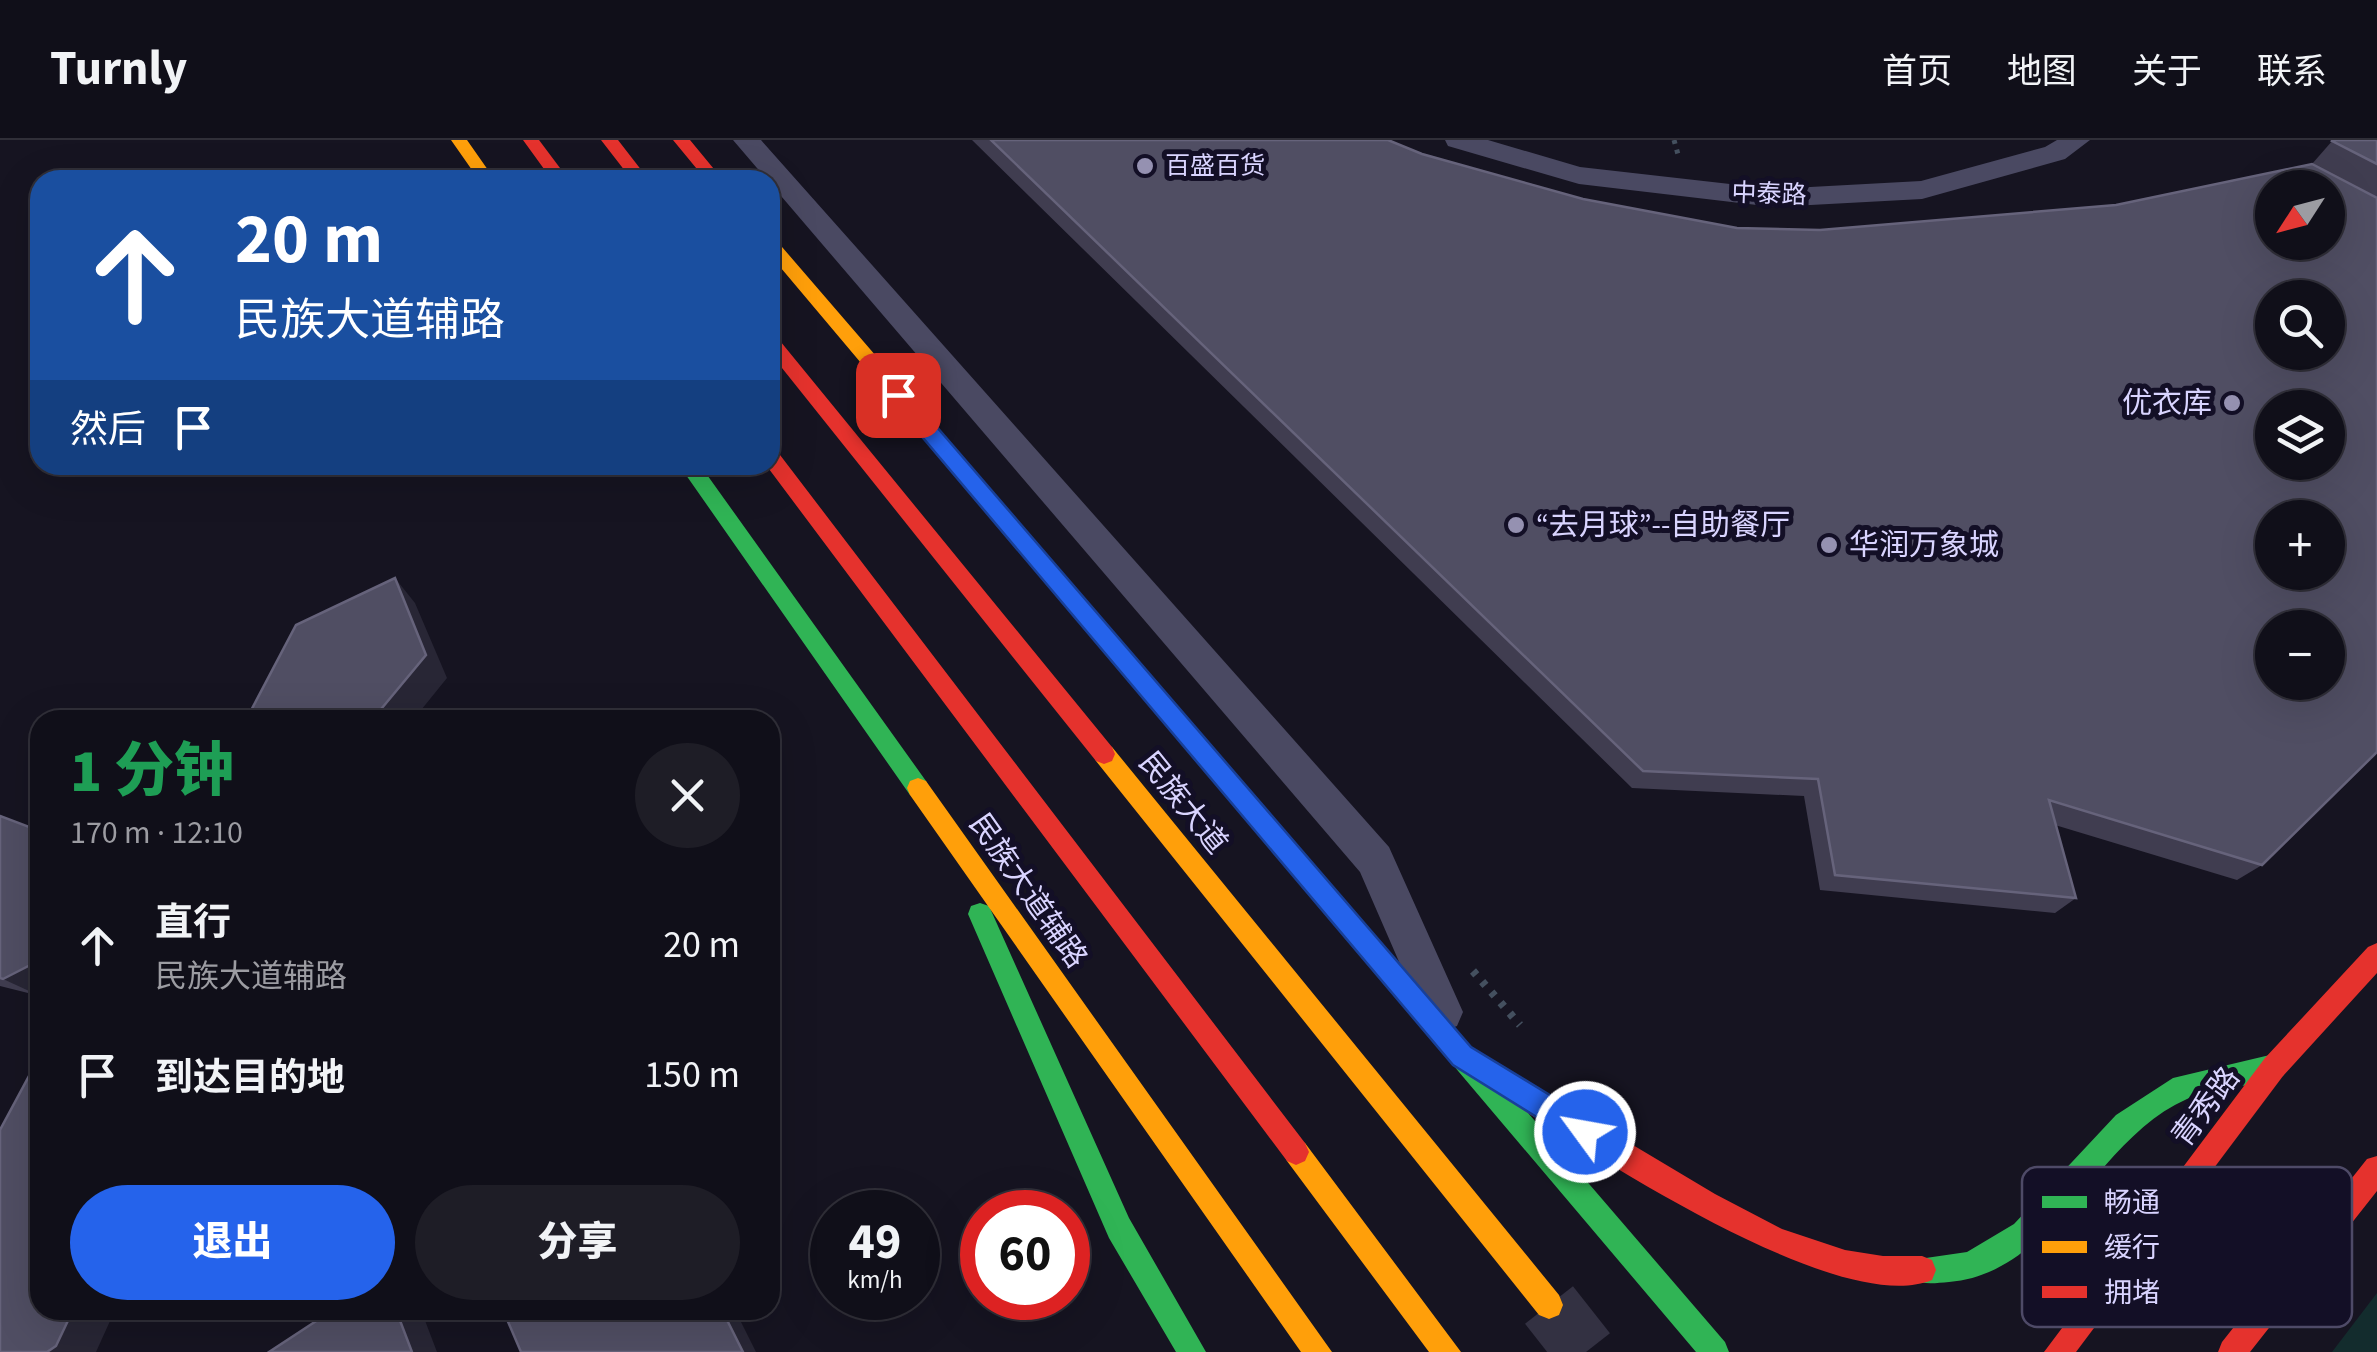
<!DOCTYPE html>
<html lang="zh">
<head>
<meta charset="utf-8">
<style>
  :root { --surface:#100f19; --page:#1e1d26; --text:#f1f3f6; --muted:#9c9ca2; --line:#302f38; --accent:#2563eb }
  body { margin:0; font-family:"Source Sans 3","Noto Sans SC",sans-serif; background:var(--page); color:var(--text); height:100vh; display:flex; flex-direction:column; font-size:38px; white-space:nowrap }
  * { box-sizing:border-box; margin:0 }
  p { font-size:32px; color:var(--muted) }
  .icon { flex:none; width:55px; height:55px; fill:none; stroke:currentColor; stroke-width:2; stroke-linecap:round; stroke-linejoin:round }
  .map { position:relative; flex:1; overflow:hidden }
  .side { position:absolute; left:30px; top:570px; width:750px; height:610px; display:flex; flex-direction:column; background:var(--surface); border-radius:30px; box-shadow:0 10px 40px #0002,0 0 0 2px var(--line) }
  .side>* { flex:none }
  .guide { position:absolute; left:30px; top:30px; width:750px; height:305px; border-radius:30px; box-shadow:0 10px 40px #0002,0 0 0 2px var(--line); background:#1a4fa0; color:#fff; overflow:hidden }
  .needle { width:65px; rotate:234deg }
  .tools { position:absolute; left:2255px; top:30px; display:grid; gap:20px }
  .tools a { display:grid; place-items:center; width:90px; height:90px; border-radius:50%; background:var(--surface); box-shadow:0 10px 40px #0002,0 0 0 2px var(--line); font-size:50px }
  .speed { position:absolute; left:810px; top:1050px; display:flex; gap:20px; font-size:50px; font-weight:700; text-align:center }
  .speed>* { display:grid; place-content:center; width:130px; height:130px; border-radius:50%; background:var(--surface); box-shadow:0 10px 40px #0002,0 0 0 2px var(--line); line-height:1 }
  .speed small { font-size:25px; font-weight:400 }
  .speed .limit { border:15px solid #d22; background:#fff; color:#111 }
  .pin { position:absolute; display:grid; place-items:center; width:85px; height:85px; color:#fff; margin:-42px; border-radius:20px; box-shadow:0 5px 15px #0006 }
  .me { position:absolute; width:110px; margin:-55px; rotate:302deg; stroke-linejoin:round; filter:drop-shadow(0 0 8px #0008) }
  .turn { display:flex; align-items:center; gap:35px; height:210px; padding:0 40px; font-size:45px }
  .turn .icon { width:130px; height:130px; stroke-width:2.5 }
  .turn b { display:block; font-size:70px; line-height:85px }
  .then { display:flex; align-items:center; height:95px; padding:0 40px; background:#0003; gap:20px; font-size:38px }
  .round { display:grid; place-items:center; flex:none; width:105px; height:105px; border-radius:52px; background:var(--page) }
  .summary { display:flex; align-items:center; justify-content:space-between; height:170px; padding:0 40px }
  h1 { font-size:60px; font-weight:800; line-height:75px; color:#1e9e55 }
  .action { display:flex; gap:20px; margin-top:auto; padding:20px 40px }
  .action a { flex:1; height:115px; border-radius:60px; background:var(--accent); color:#fff; font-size:40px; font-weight:800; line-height:115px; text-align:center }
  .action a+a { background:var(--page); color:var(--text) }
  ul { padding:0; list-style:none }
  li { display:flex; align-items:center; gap:30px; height:130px; padding:0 40px }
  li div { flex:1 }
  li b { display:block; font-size:38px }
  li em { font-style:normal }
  header { display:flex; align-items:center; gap:60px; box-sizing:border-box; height:140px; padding:0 50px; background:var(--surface); border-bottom:2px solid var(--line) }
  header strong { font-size:48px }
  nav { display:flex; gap:55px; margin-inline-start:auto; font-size:35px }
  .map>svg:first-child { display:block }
</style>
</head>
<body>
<header>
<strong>Turnly</strong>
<nav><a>首页</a><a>地图</a><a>关于</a><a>联系</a></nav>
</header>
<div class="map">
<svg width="2377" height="1212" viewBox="0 0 2377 1212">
  <rect width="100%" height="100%" fill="#161421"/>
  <!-- green -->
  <path fill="#132c2d" d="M2377,1153V1212H2332Z"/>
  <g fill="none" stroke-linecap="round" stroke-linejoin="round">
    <!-- highway-tunnel -->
    <path stroke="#333142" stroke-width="61" stroke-dasharray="61 30" stroke-linecap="butt" d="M1549,1165L1586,1212"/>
    <!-- path-far1 -->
    <path stroke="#44505f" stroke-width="5" stroke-dasharray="4 6" stroke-linecap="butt" d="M1674,0L1679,18"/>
    <!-- path -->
    <path stroke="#44505f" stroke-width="8" stroke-dasharray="5 9" stroke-linecap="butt" d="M1473,831L1520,885"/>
    <!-- street -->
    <path fill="#4a4962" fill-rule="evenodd" d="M733,0H761L1389,707L1463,872L1457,886L1442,892L1427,886L1360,732Z
      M1445,0H1488L1580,27L1774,49L1921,41L2045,7L2057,0H2090L2065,19L1922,59L1774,67L1579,44L1448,6Z"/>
    <!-- fast -->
    <path fill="#30b455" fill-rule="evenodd" d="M679,325H700L926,641L929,648L926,655L918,658L910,655Z
      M1330,750L1339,753L1725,1202L1729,1212H1696L1321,769L1318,761L1321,753Z
      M980,763L989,766L1129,1078L1206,1212H1176L1109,1098L968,774L971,766Z
      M2274,914L2283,918L2287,927L2283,936C2253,948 2216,946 2187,959C2095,999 2056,1133 1949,1142C1936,1143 1925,1145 1912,1140L1908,1130L1912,1120L1967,1112L2014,1084L2116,975L2173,938Z"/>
    <!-- slow -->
    <path fill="#ff9f0a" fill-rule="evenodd" d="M451,0H467L495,40H479Z
      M770,98L776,100L1339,753L1342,761L1339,769L1330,772L1321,769L770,115Z
      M1104,604L1112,607L1559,1155L1563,1165L1559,1175L1549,1179L1539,1175L1096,621L1093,614L1096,607Z
      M918,638L926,641L1332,1212H1301L910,655L907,648L910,641Z
      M1296,999L1305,1003L1461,1212H1429L1287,1021L1283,1012L1287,1003Z"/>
    <!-- jam -->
    <path fill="#e5322d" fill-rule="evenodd" d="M523,0H539L569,40H552Z
      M601,0H618L649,40H632Z
      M673,0H690L723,40H706Z
      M770,194L776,196L1112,607L1115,614L1112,621L1104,624L1096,621L770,213Z
      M770,309L777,311L1305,1003L1309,1012L1305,1021L1296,1025L1287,1021L766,325H770Z
      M2377,803V833L2283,936L2076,1212H2044L2265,918L2368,807Z
      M1462,903L1715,1054L1782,1089L1845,1110L1883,1116H1922L1932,1120L1936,1130L1932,1140C1830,1182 1545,982 1453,925L1449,916L1453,907Z
      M2377,1016V1051L2250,1212H2218L2222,1202L2367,1019Z"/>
  </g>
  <!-- wall -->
  <path fill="#403d50" d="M972,0H1388L1422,14L1583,59L1737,88L1820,90L2116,65L2312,24L2333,0H2377V612L2262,725L2237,740L2055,685L2076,758L2055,773L1820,750L1804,656L1632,648Z
    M0,676L40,856L0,846Z"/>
  <!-- shaded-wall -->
  <path fill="#282635" d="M395,438L415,463L447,538L413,580H372Z
    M40,820V856L3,839Z
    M73,1170H115L96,1212H47Z
    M396,1170H421L437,1212H412Z
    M722,1170H735L756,1212H743Z"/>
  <!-- building -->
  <path fill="#504e63" stroke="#66637b" stroke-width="2.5" fill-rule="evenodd" d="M991,0H1388L1422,14L1583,59L1737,88L1820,90L2116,65L2312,24L2377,58V612L2262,725L2049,660L2076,758L1835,735L1818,639L1643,631ZM2272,48H2328V102H2272ZM2272,158H2328V212H2272ZM2272,268H2328V322H2272ZM2272,378H2328V432H2272ZM2272,488H2328V542H2272Z
    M2377,0V24L2332,1L2333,0Z
    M395,438L426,515L372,580H246L296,485Z
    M0,676L40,691V820L3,839L0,838Z
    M40,930V1170H73L56,1206L47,1212H0V990L29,936Z
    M333,1170H396L412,1212H269Z
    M503,1170H722L743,1212H521Z"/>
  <!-- route -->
  <path fill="#2563eb" stroke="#184099" stroke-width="2.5" d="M898,248L905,250L1471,907L1594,982L1598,992L1594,1001L1585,1005L1575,1001L1453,925L891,260L888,255Z"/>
  <!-- markers -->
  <g fill="#9591b1" stroke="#130f26" stroke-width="4">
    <circle cx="1145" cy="26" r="10"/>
    <circle cx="2232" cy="263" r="10"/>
    <circle cx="1516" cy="385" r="10"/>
    <circle cx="1829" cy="405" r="10"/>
  </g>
  <g text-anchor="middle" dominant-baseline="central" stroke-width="10" stroke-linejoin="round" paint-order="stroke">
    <!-- far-poi labels -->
    <g font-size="25" fill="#d9d4ff" stroke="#130f26" text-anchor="start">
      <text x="1165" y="26">百盛百货</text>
    </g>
    <!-- far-street labels -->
    <g font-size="25" fill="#d9d4ff" stroke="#130f26">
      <text transform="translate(1769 54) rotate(2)">中泰路</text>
    </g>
    <!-- poi labels -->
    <g font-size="30" fill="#d9d4ff" stroke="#130f26" text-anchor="start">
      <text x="2212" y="263" text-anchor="end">优衣库</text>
      <text x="1536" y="385">“去月球”--自助餐厅</text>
      <text x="1849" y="405">华润万象城</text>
    </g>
    <!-- street labels -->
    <g font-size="30" fill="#d9d4ff" stroke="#130f26">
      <text transform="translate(1183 663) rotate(51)">民族大道</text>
      <text transform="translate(1028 751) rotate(55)">民族大道辅路</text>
      <text transform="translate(2206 967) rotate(-53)">青秀路</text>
    </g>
  </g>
  <!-- legend -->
  <rect x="2022" y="1027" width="330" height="160" rx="15" fill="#130f26" stroke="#4e4a67" stroke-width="2.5"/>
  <rect x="2042" y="1056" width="45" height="12" fill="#30b455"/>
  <rect x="2042" y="1101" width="45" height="12" fill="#ff9f0a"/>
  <rect x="2042" y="1146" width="45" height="12" fill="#e5322d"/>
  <g font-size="28" fill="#d9d4ff">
    <text x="2104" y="1072">畅通</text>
    <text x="2104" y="1117">缓行</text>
    <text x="2104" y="1162">拥堵</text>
  </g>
</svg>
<div class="tools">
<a><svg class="needle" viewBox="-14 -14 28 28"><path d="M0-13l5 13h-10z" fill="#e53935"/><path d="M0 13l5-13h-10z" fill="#9c9ca2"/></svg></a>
<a><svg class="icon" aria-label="search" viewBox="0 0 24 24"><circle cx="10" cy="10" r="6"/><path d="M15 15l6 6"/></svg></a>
<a><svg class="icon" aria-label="layers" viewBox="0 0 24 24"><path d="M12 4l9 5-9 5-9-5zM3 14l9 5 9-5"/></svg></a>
<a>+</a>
<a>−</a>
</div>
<div class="speed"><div>49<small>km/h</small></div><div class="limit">60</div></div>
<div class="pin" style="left:898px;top:255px;background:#d93025"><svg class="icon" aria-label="arrive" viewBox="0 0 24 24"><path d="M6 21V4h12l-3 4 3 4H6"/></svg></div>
<svg class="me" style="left:1585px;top:992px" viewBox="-20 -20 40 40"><circle r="17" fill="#2563eb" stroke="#fff" stroke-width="3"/><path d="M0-11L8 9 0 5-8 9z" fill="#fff"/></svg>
<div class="guide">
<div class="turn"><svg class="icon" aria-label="ahead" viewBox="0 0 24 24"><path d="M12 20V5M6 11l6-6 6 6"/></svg><div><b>20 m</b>民族大道辅路</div></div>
<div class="then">然后<svg class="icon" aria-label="arrive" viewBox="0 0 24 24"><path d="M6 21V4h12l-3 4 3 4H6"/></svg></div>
</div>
<section class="side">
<div class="summary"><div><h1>1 分钟</h1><p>170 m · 12:10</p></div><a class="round"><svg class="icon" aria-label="close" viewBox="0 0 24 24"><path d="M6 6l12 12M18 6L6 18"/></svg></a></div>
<ul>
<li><svg class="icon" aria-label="ahead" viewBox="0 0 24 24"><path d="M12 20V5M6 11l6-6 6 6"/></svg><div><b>直行</b><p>民族大道辅路</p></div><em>20 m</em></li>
<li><svg class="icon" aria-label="arrive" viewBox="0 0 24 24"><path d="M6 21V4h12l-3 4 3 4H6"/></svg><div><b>到达目的地</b></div><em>150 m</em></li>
</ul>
<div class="action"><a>退出</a><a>分享</a></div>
</section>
</div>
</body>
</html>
